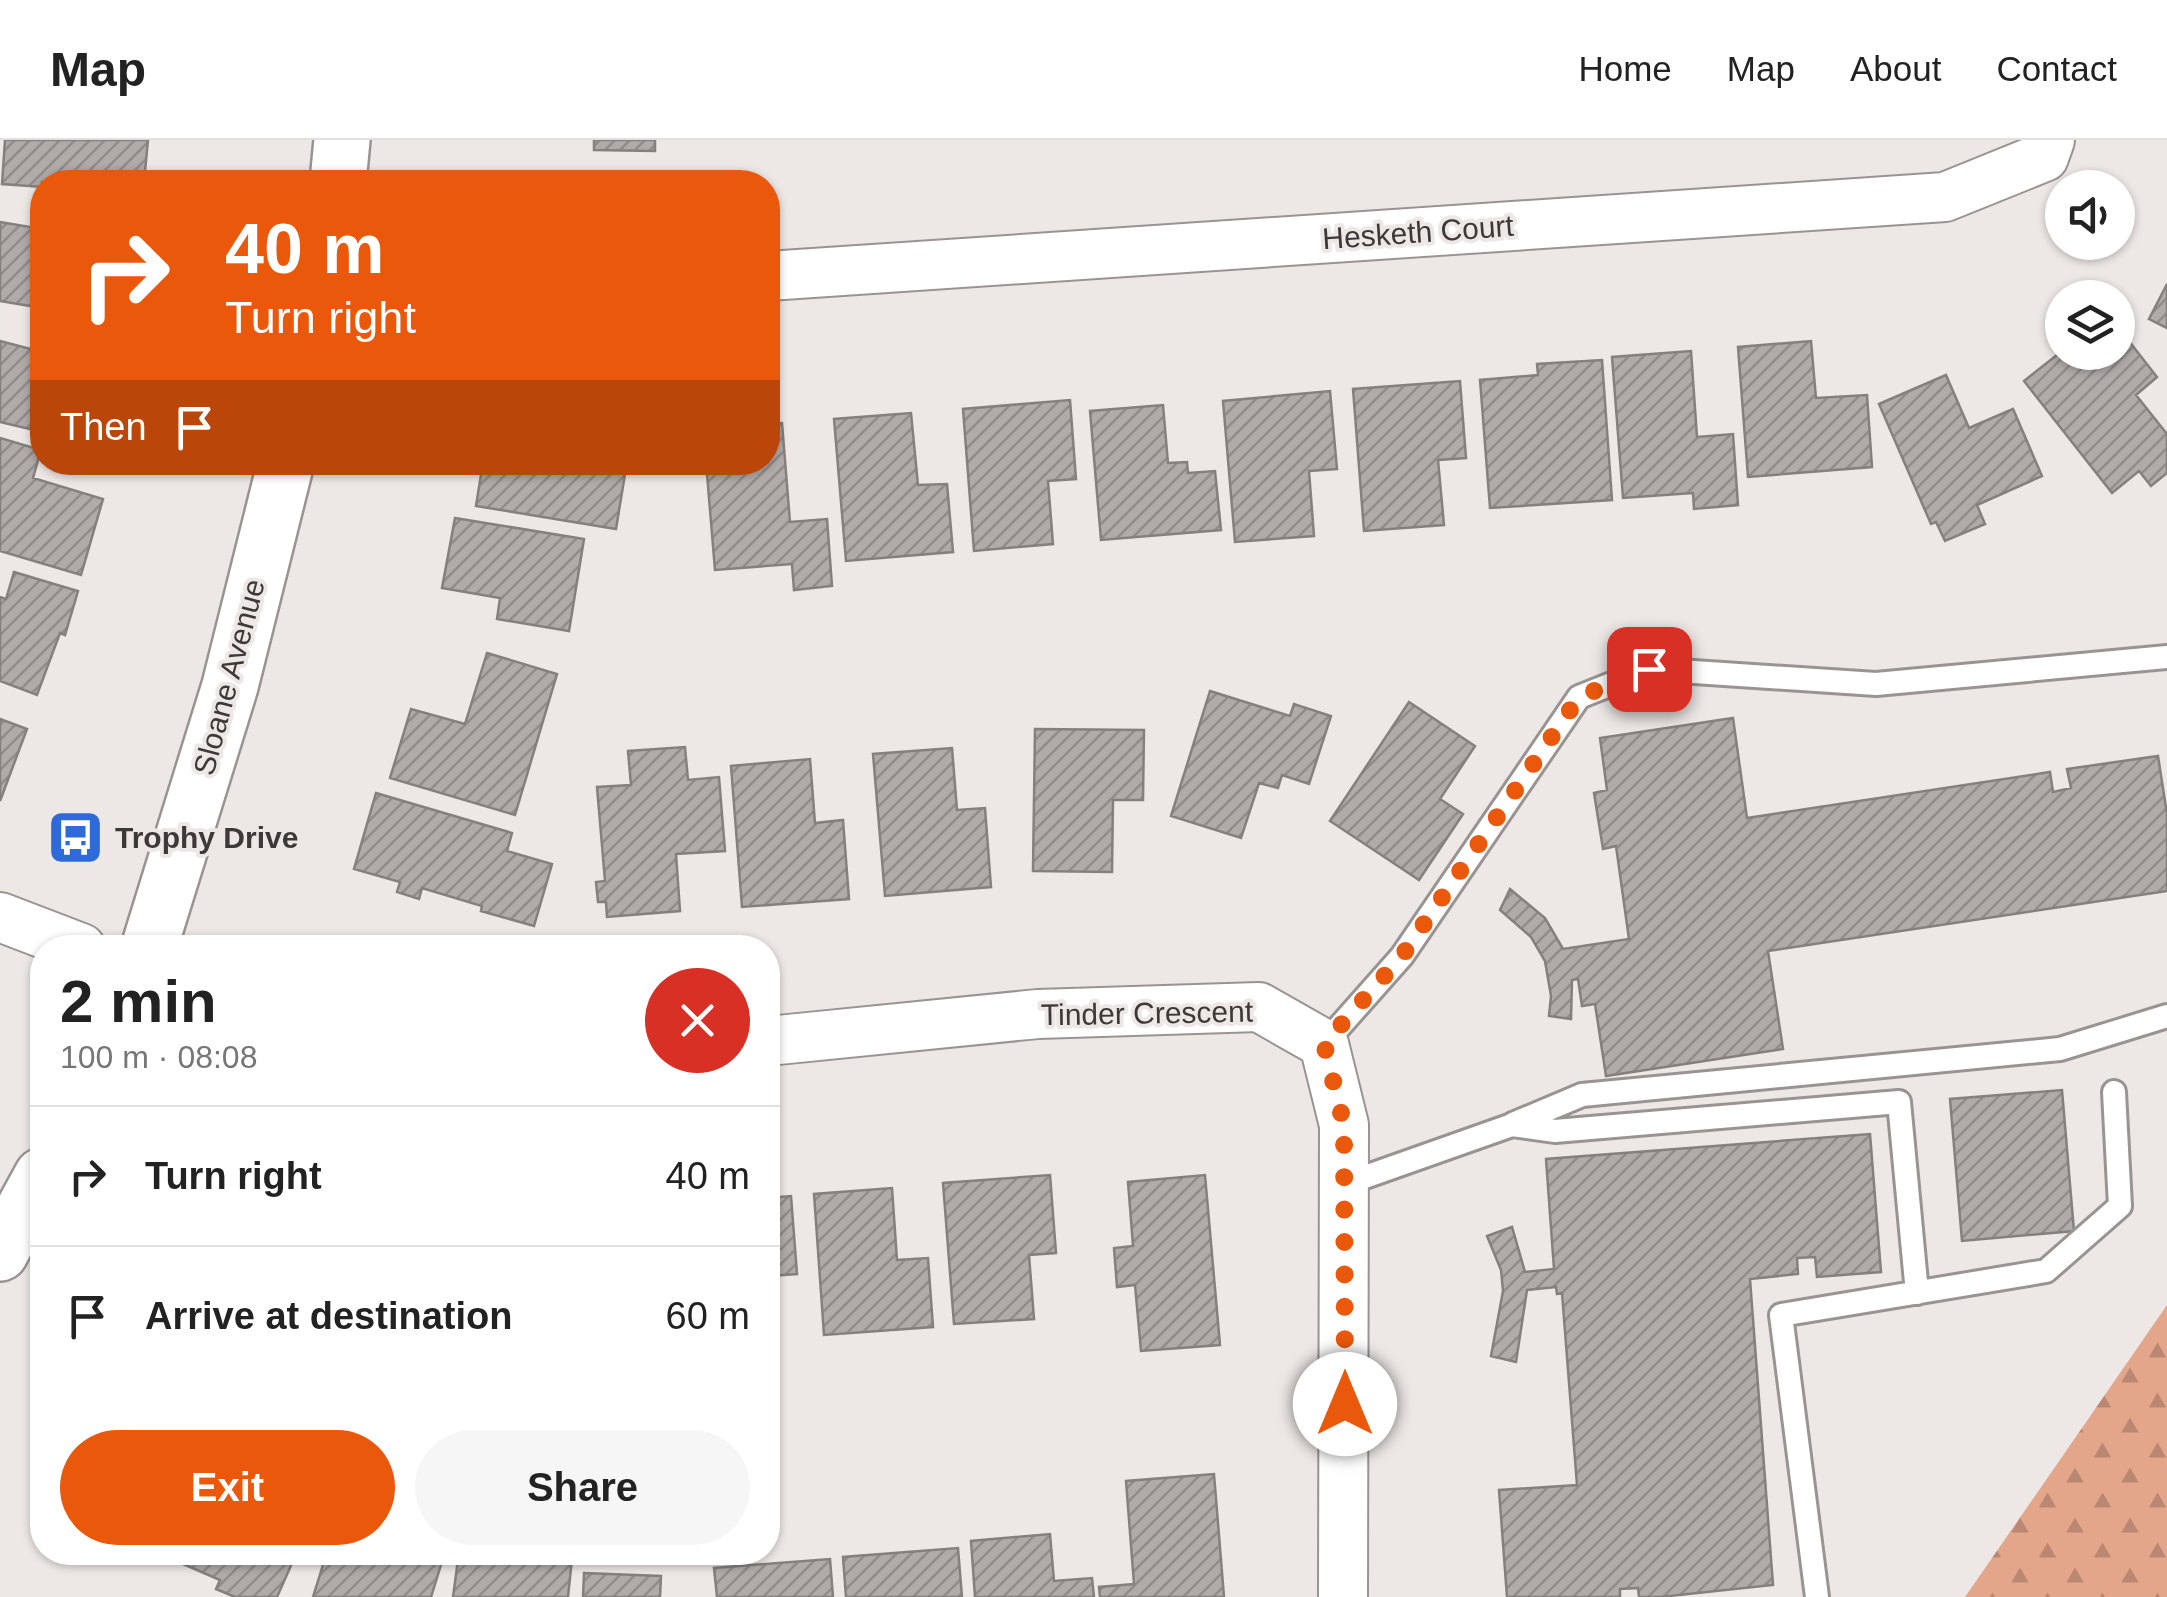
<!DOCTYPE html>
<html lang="en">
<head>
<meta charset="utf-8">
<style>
  :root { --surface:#fff; --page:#f6f6f6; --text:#222; --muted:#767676; --line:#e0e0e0; --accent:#ea580c }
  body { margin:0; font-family:Helvetica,sans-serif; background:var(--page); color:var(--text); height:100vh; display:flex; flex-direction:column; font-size:38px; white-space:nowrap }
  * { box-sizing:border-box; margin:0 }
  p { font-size:32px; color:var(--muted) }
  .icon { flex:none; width:55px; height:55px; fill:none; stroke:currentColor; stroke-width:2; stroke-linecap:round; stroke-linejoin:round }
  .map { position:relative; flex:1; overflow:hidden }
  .sheet { position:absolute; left:30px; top:795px; width:750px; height:630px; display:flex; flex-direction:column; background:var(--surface); border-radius:40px; box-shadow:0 2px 8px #0004 }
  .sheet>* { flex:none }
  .top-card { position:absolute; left:30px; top:30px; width:750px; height:305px; border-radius:40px; box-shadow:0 2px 8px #0004; background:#ea580c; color:#fff; overflow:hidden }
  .controls { position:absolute; left:2045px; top:30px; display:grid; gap:20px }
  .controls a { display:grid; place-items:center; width:90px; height:90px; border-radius:50%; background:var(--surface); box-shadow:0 2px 8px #0004; font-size:50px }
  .pin { position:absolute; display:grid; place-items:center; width:85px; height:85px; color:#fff; margin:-42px; border-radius:20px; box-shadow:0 5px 15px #0006 }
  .me { position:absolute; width:110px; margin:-55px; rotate:0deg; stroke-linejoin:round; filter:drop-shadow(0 0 8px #0008) }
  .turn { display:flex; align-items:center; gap:35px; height:210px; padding:0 30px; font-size:45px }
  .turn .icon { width:130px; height:130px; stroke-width:2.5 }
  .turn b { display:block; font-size:70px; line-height:85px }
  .then { display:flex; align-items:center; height:95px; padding:0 30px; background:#0003; gap:20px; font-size:38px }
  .round { display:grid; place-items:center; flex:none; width:105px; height:105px; border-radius:52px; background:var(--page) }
  .summary { display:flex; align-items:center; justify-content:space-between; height:170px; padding:0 30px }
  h1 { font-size:60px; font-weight:700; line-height:75px }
  .action { display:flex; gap:20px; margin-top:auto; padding:20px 30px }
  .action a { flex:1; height:115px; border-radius:60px; background:var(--accent); color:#fff; font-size:40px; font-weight:700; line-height:115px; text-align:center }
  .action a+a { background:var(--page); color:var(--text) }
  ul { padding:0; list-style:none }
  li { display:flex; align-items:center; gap:30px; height:140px; padding:0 30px; border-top:2px solid var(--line) }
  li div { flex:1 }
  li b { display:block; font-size:38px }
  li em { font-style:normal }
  header { display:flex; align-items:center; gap:60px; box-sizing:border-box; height:140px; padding:0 50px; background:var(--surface); border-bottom:2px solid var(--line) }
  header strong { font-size:48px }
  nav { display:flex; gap:55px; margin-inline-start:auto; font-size:35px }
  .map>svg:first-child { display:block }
</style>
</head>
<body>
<header>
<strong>Map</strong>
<nav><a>Home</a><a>Map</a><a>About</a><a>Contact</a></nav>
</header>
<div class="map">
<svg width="2167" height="1457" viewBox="0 0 2167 1457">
  <defs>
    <pattern id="forest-firs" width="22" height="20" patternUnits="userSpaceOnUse" patternTransform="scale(2.5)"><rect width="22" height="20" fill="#e4a68a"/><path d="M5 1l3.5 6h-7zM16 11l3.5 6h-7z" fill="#ba8872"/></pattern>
    <pattern id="building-hatch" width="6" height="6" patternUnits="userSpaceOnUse" patternTransform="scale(2.5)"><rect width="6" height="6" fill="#b0aba9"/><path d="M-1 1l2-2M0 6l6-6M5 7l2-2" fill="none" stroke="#908c8b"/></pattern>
  </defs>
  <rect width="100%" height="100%" fill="#ede8e6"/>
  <!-- forest -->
  <path fill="url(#forest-firs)" d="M2167,1165V1457H1965Z"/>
  <!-- building -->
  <path fill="url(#building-hatch)" stroke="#84807e" stroke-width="2.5" d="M5,0H148L144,42H42V47L2,44Z
    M594,0H655V11L594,10Z
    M0,82L42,89V168L0,161Z
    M2167,144V188L2149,179Z
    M2118,187L2157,237L2136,255L2167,294V333L2151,346L2139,331L2112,353L2024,241L2062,211L2118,212Z
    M0,201L42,212V292L0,282Z
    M1811,201L1816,258L1867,255L1872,327L1748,337L1738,207Z
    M1691,211L1697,297L1733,294L1738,365L1694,369L1693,353L1623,358L1612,217Z
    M1602,220L1612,360L1490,368L1480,240L1538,235L1537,224Z
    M1946,235L1969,288L2013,269L2042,336L1977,365L1985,384L1945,401L1936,382L1931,384L1879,264Z
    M1460,241L1466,318L1438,320L1444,385L1364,391L1353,249Z
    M1330,251L1337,329L1309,331L1314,396L1235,402L1223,261Z
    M1070,260L1076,339L1048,341L1053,404L974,411L963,269Z
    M1163,265L1168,323L1187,322L1188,333L1215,331L1221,390L1101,400L1090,271Z
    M911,273L918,345L947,344L953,412L846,421L834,279Z
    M782,283L790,382L827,379L832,446L794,450L792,424L715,430L706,322H768V284Z
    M0,298L41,310L33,338L103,359L81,435L0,411Z
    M483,322H627L616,389L476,366Z
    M455,378L584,399L569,491L497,479L500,458L442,448Z
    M14,432L78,451L65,495L60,493L37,555L0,541V457L6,459Z
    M487,513L557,534L515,675L390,638L411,569L465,584Z
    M1210,551L1290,576L1294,564L1331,576L1309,644L1282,635L1278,648L1259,643L1241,698L1171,676Z
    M1409,562L1475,606L1440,659L1463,674L1419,740L1330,681Z
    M1733,578L1747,678L2050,632L2053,652L2071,648L2067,629L2158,616L2167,674V751L1768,811L1783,909L1606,936L1595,864L1582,866L1578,839L1572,840L1571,879L1549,876L1551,856L1545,821L1531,797L1500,770L1510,749L1545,778L1563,809L1629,799L1616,706L1603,709L1594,653L1607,650L1600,598Z
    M0,579L27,589L0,661Z
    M1035,589L1144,590L1143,660H1113L1112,732L1033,731Z
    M685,607L688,640L719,637L725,711L676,714L680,771L607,777L606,762H598L596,742L605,741L597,647L631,645L628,611Z
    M952,608L957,670L985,668L991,747L885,756L873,614Z
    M810,619L815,683L843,680L849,759L742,767L731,626Z
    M376,653L512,693L507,711L552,724L534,786L481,771L482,766L422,748L419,759L397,752L400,742L354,729Z
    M2062,950L2074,1091L1962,1101L1950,959Z
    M1870,994L1881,1132L1817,1137L1815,1117L1797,1118L1798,1134L1750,1139L1773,1445L1660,1457H1639L1638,1448L1620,1449V1457H1507L1499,1350L1577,1345L1562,1153L1557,1154L1556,1147L1527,1150L1516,1222L1491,1216L1503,1151L1501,1130L1487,1096L1512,1087L1525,1132L1554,1129L1546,1019Z
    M1050,1035L1056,1113L1029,1115L1034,1179L954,1184L943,1043Z
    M1205,1035L1220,1205L1141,1211L1135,1145L1117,1147L1114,1108L1133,1106L1128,1042Z
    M892,1048L897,1120L928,1118L933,1187L824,1195L814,1054Z
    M791,1056L797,1134L770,1136L775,1200H768V1058Z
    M1214,1334L1224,1457H1100L1099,1447L1134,1444L1126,1341Z
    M1050,1394L1054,1441L1092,1438L1094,1457H975L971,1401Z
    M958,1408L962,1457H846L843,1417Z
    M169,1412H297L277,1457H235L216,1449L220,1440L167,1417Z
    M327,1412H445L431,1457H313Z
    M459,1412H523L572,1419L568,1457H453Z
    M830,1419L833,1457H717L714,1428Z
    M584,1433L661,1436L660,1457H583Z"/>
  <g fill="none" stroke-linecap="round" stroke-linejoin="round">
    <defs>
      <path id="lane" d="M1324,904L1402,816L1579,557L1649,529L1876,544L2167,517
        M1513,984L1582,955L2060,909L2167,876
        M1345,1044L1512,985L1555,991L1899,962L1917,1153
        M1817,1457L1781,1175L2046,1131L2120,1066L2114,952"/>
      <path id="street" d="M768,136L1945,57L2044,17L2050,0
        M0,777L81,808
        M768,901L1038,874L1259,867L1324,904L1344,985L1343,1457"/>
      <path id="secondary" d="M338,42L342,0
        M149,808L230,546L286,322
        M0,1113L42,1036"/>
    </defs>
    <!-- lane casing -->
    <use href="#lane" stroke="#999492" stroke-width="28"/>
    <!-- street casing -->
    <use href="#street" stroke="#999492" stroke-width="52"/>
    <!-- secondary casing -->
    <use href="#secondary" stroke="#999492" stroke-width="60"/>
    <!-- lane -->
    <use href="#lane" stroke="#fff" stroke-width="22"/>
    <!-- street -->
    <use href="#street" stroke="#fff" stroke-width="48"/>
    <!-- secondary -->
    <use href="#secondary" stroke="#fff" stroke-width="55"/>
  </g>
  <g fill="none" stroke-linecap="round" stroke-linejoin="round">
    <!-- route -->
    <path stroke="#ea580c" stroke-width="18" stroke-dasharray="0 32.4" d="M1345,1264L1344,985L1324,904L1402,816L1579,557L1649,529"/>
  </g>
  <!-- icons -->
  <defs>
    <symbol id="bus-square" viewBox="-11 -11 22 22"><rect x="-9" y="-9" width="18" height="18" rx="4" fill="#2e6bd9" stroke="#ede8e6"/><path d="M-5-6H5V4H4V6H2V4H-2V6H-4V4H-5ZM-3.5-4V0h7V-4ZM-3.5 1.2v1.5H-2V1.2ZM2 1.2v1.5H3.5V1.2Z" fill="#fff"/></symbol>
  </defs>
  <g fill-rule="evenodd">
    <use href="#bus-square" x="44" y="666" width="63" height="63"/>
  </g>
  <g text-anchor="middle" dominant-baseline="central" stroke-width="8" stroke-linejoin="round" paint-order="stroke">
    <!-- street labels -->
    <g font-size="30" fill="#3c3a39" stroke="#ede8e6">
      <text transform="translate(1418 92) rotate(-4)">Hesketh Court</text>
      <text transform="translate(229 537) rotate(-75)">Sloane Avenue</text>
      <text transform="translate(1147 873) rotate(-1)">Tinder Crescent</text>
    </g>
    <!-- poi labels -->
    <g font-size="30" font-weight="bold" fill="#3c3a39" stroke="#ede8e6" text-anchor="start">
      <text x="115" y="697">Trophy Drive</text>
    </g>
  </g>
</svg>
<div class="controls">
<a><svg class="icon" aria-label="sound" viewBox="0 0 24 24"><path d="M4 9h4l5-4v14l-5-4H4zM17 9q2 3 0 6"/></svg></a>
<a><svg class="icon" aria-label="layers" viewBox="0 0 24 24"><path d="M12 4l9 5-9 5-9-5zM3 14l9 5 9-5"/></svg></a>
</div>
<div class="pin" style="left:1649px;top:529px;background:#d93025"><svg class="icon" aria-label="arrive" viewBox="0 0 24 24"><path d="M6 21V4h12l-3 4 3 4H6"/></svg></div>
<svg class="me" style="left:1345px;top:1264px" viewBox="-20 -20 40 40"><circle r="19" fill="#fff"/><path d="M0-13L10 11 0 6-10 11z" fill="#ea580c"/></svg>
<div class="top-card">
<div class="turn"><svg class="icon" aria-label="right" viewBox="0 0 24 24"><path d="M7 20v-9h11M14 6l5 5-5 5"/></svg><div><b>40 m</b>Turn right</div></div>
<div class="then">Then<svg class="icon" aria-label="arrive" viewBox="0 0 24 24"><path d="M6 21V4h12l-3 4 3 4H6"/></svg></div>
</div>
<section class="sheet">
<div class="summary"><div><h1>2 min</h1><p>100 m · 08:08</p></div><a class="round" style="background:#d93025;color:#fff"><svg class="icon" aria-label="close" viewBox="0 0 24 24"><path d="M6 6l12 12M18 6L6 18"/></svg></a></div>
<ul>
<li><svg class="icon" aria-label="right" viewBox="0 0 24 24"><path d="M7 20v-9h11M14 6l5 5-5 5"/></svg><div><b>Turn right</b></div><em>40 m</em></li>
<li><svg class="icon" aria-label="arrive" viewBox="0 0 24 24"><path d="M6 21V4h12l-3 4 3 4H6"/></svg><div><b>Arrive at destination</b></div><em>60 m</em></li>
</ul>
<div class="action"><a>Exit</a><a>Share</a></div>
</section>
</div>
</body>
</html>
